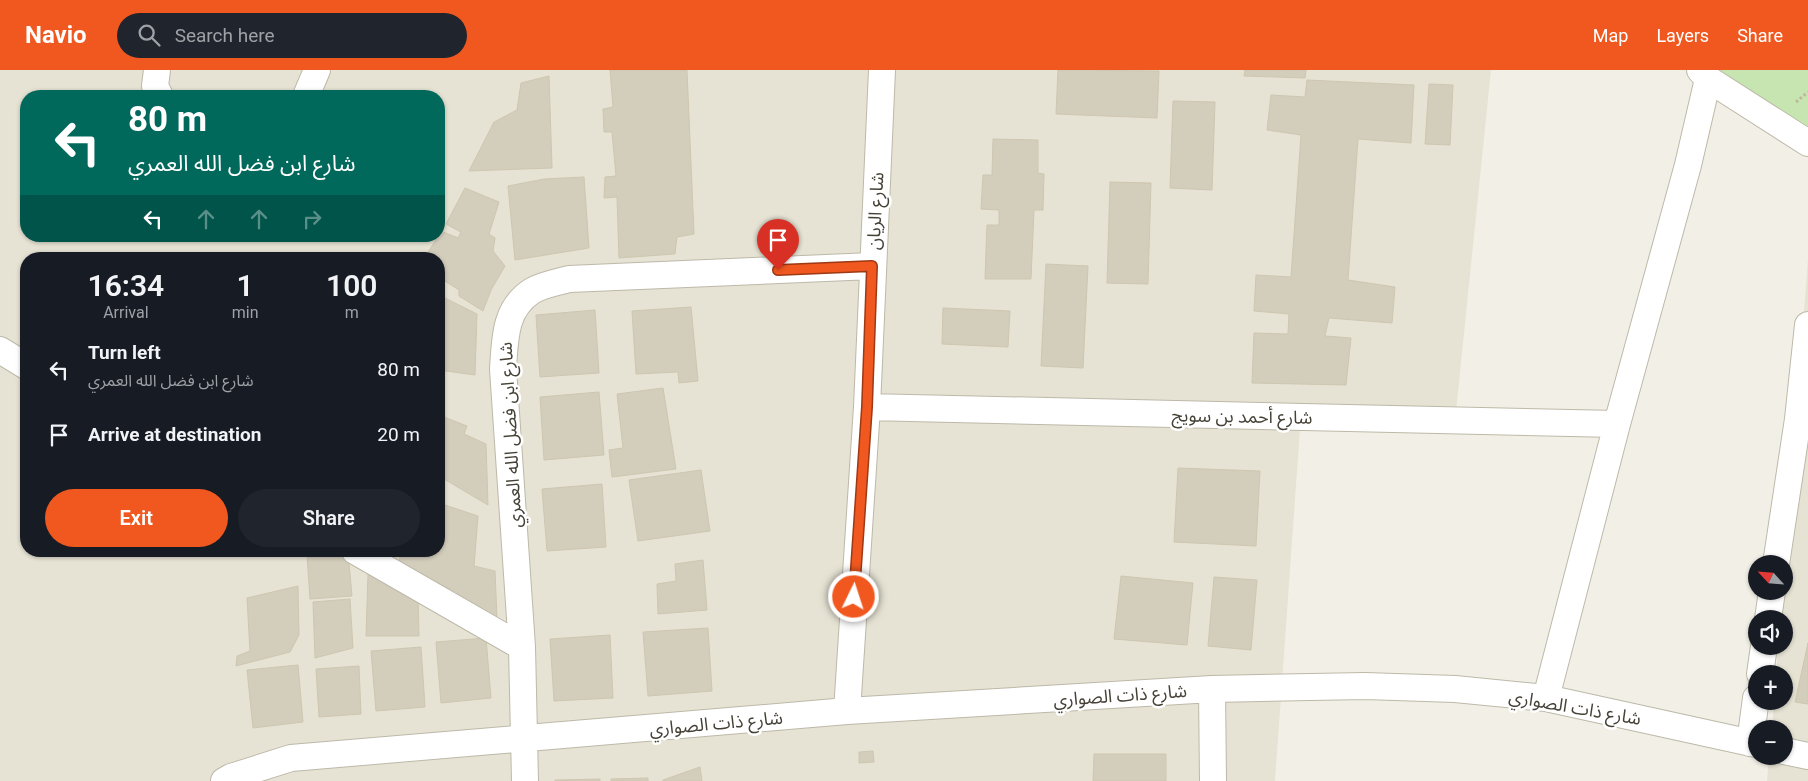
<!DOCTYPE html>
<html lang="en">
<head>
<meta charset="utf-8">
<style>
  :root { --surface:#171b24; --page:#20242c; --text:#f1f3f6; --muted:#9ea1a6; --accent:#f1581f }
  body { margin:0; font-family:Roboto,"Noto Sans Arabic",sans-serif; background:var(--page); color:var(--text); height:100vh; display:flex; flex-direction:column; font-size:19px; white-space:nowrap }
  * { box-sizing:border-box; margin:0 }
  p { font-size:16px; color:var(--muted) }
  .icon { flex:none; width:28px; height:28px; fill:none; stroke:currentColor; stroke-width:2; stroke-linecap:round; stroke-linejoin:round }
  .map { position:relative; flex:1; overflow:hidden }
  .details { position:absolute; left:20px; top:182px; width:425px; height:305px; display:flex; flex-direction:column; background:var(--surface); border-radius:20px; box-shadow:0 1px 4px #0004 }
  .details>* { flex:none }
  .hud { position:absolute; left:20px; top:20px; width:425px; height:152px; border-radius:20px; box-shadow:0 1px 4px #0004; background:#00695c; color:#fff; overflow:hidden }
  .needle { width:32px; rotate:296deg }
  .controls { position:absolute; left:1748px; top:485px; display:grid; gap:10px }
  .controls a { display:grid; place-items:center; width:45px; height:45px; border-radius:50%; background:var(--surface); box-shadow:0 1px 4px #0004; font-size:25px }
  .pin { position:absolute; display:grid; place-items:center; width:42px; height:42px; color:#fff; margin:-51px -21px; border-radius:50% 50% 50% 0; rotate:-45deg; box-shadow:0 0 5px #0007 }
  .pin .icon { rotate:45deg }
  .me { position:absolute; width:55px; margin:-28px; rotate:4deg; stroke-linejoin:round; filter:drop-shadow(0 0 4px #0008) }
  .turn { display:flex; align-items:center; gap:18px; height:105px; padding:0 25px; font-size:22px }
  .turn .icon { width:65px; height:65px; stroke-width:2.5 }
  .turn b { display:block; font-size:35px; line-height:42px }
  .lanes { display:flex; align-items:center; height:48px; padding:0 25px; background:#0003; justify-content:center; gap:25px; direction:ltr }
  .lanes .off { opacity:.35 }
  .eta { display:flex; justify-content:space-evenly; align-items:center; height:85px; text-align:center }
  .eta b { font-size:30px; font-weight:600; line-height:35px }
  .action { display:flex; gap:10px; margin-top:auto; padding:10px 25px }
  .action a { flex:1; height:58px; border-radius:30px; background:var(--accent); color:#fff; font-size:20px; font-weight:600; line-height:58px; text-align:center }
  .action a+a { background:var(--page); color:var(--text) }
  ul { padding:0; list-style:none }
  li { display:flex; align-items:center; gap:15px; height:65px; padding:0 25px }
  li div { flex:1 }
  li b { display:block; font-size:19px }
  li em { font-style:normal }
  header { display:flex; align-items:center; gap:30px; box-sizing:border-box; height:70px; padding:0 25px; background:var(--accent); color:#fff }
  header strong { font-size:24px }
  nav { display:flex; gap:28px; margin-inline-start:auto; font-size:18px }
  .search { width:350px; height:45px; background:var(--page); display:flex; align-items:center; gap:12px; box-sizing:border-box; padding:0 18px; border-radius:28px; color:var(--muted); font-size:19px }
  .map>svg:first-child { display:block }
</style>
</head>
<body>
<header>
<strong>Navio</strong>
<div class="search"><svg class="icon" aria-label="search" viewBox="0 0 24 24"><circle cx="10" cy="10" r="6"/><path d="M15 15l6 6"/></svg>Search here</div>
<nav><a>Map</a><a>Layers</a><a>Share</a></nav>
</header>
<div class="map">
<svg width="1808" height="711" viewBox="0 0 1808 711">
  <rect width="100%" height="100%" fill="#f2f0e6"/>
  <!-- residential -->
  <path fill="#e6e3d4" fill-rule="evenodd" d="M0,0H1491L1454,361L1300,359L1275,711H0ZM26,26H439V166H26ZM26,189H439V481H26Z
    M1808,189V711H1767L1769,686H1784V659H1772L1774,631H1784V604H1776L1778,576H1784V549H1780L1784,521V502Z"/>
  <!-- green -->
  <path fill="#c7e5b0" d="M1716,0H1808V73Z"/>
  <!-- building -->
  <path fill="#d3cdbc" stroke="#cec6b0" d="M610,0H687L694,164L677,167L675,184L619,188L617,127L604,128L605,107L616,106L612,62H604L603,39L613,37Z
    M1058,0L1159,1L1157,48L1056,44Z
    M1245,0H1306L1305,8L1244,6Z
    M549,6L552,98L469,101L494,52L517,40L521,13Z
    M1307,10L1414,15L1411,73L1358,69L1348,210L1395,217L1392,253L1329,248L1325,266L1351,268L1346,315L1252,313L1254,263L1288,264L1289,244L1254,241L1256,205L1291,207L1301,65L1267,60L1271,25L1305,27Z
    M1429,14L1453,15L1450,75L1425,74Z
    M1173,31L1215,32L1212,120L1170,118Z
    M993,69L1038,70V103L1044,104L1043,140H1034L1031,209H985L987,155H999V140L981,139L983,105H992Z
    M584,107L589,178L515,190L508,116L544,109Z
    M1110,112L1151,113L1148,214L1107,213Z
    M465,118L499,132L489,164L495,168L493,181L505,196L491,220L483,241L459,226V220L440,208L443,203L439,200V189H424L441,161L458,168L461,162L446,154Z
    M1046,194L1088,196L1083,298L1041,296Z
    M439,225L477,244L475,305L439,300Z
    M691,237L698,311L679,313L678,302L636,304L632,241Z
    M943,238L1010,241L1008,277L942,274Z
    M595,240L599,303L540,307L536,245Z
    M663,318L676,399L612,407L609,380L623,378L617,324Z
    M599,322L604,385L544,390L540,327Z
    M439,345L467,356L464,364L486,374L488,435L439,406Z
    M1178,398L1260,401L1256,476L1174,472Z
    M701,400L710,461L638,471L629,410Z
    M602,414L606,477L547,481L542,419Z
    M439,433L478,446L474,496L495,501L497,548L454,534L458,523L398,492L403,481H439Z
    M348,482L352,526L310,529L307,485Z
    M703,490L707,540L658,544L657,514L676,511L675,494Z
    M368,504L418,526L419,566H366Z
    M1121,506L1193,513L1187,575L1114,569Z
    M1214,507L1257,510L1251,580L1208,576Z
    M298,516L299,565L290,582L236,596L237,586L250,581L247,528Z
    M350,529L353,578L315,588L313,532Z
    M708,558L712,621L648,626L643,562Z
    M610,565L613,628L554,631L550,569Z
    M486,568L491,628L441,633L436,572Z
    M1808,573V634L1795,632Z
    M421,577L425,637L376,641L371,581Z
    M298,595L303,652L253,658L247,600Z
    M359,596L361,644L319,647L316,599Z
    M873,681L874,692L859,693V682Z
    M1094,684H1166V711H1093Z
    M700,697L702,711H663V710Z
    M648,708V711H611V709Z
    M600,709V711H555V710Z"/>
  <g fill="none" stroke-linecap="round" stroke-linejoin="round">
    <defs>
      <path id="minor" d="M157,0L155,16L160,26
        M1700,0L1708,9L1808,73
        M306,26L317,0
        M1808,255L1798,349L1808,356
        M0,280L26,296
        M867,337L1617,354
        M355,481L522,577
        M1776,494L1798,349
        M1768,549L1772,521
        M1760,604L1764,576
        M1212,619L1213,711
        M1546,628L1617,354L1688,95L1708,9
        M847,641L867,337L882,0
        M1750,673L1756,628
        M1784,681L1808,686
        M224,711L231,707L291,688L847,641L1212,619L1365,616L1455,619L1546,628L1756,674
        M525,711L522,577L503,299C505,270 504,239 532,221C541,215 558,212 569,209L872,196"/>
    </defs>
    <!-- minor casing -->
    <use href="#minor" stroke="#bdb9a9" stroke-width="28"/>
    <!-- path -->
    <path stroke="#bfb69b" stroke-width="3" stroke-dasharray="2.5 2.5" stroke-linecap="butt" d="M1796,32L1808,22"/>
    <!-- minor -->
    <use href="#minor" stroke="#fff" stroke-width="26"/>
  </g>
  <g fill="none" stroke-linecap="round" stroke-linejoin="round">
    <defs>
      <path id="route" d="M778,200L872,196L867,337L854,527"/>
    </defs>
    <!-- route casing -->
    <use href="#route" stroke="#9d3914" stroke-width="12"/>
    <!-- route -->
    <use href="#route" stroke="#f1581f" stroke-width="9"/>
  </g>
  <g text-anchor="middle" dominant-baseline="central" stroke-width="5" stroke-linejoin="round" paint-order="stroke">
    <!-- street labels -->
    <g font-size="18" fill="#454136" stroke="#fff">
      <text transform="translate(875 141) rotate(-87)">شارع الريان</text>
      <text transform="translate(1242 346) rotate(1)">شارع أحمد بن سويج</text>
      <text transform="translate(510 365) rotate(-93)">شارع ابن فضل الله العمري</text>
      <text transform="translate(1120 625) rotate(-4)">شارع ذات الصواري</text>
      <text transform="translate(1575 637) rotate(10)">شارع ذات الصواري</text>
      <text transform="translate(716 653) rotate(-5)">شارع ذات الصواري</text>
    </g>
  </g>
</svg>
<div class="controls">
<a><svg class="needle" viewBox="-14 -14 28 28"><path d="M0-13l5 13h-10z" fill="#e53935"/><path d="M0 13l5-13h-10z" fill="#9ea1a6"/></svg></a>
<a><svg class="icon" aria-label="sound" viewBox="0 0 24 24"><path d="M4 9h4l5-4v14l-5-4H4zM17 9q2 3 0 6"/></svg></a>
<a>+</a>
<a>−</a>
</div>
<div class="pin" style="left:778px;top:200px;background:#d93025"><svg class="icon" aria-label="arrive" viewBox="0 0 24 24"><path d="M6 21V4h12l-3 4 3 4H6"/></svg></div>
<svg class="me" style="left:854px;top:527px" viewBox="-20 -20 40 40"><circle r="17" fill="#f1581f" stroke="#fff" stroke-width="3"/><path d="M0-11L8 9 0 5-8 9z" fill="#fff"/></svg>
<div class="hud">
<div class="turn"><svg class="icon" aria-label="left" viewBox="0 0 24 24"><path d="M17 20v-9H6M10 6l-5 5 5 5"/></svg><div><b>80 m</b>شارع ابن فضل الله العمري</div></div>
<div class="lanes"><svg class="icon" aria-label="left" viewBox="0 0 24 24"><path d="M17 20v-9H6M10 6l-5 5 5 5"/></svg><svg class="icon off" aria-label="ahead" viewBox="0 0 24 24"><path d="M12 20V5M6 11l6-6 6 6"/></svg><svg class="icon off" aria-label="ahead" viewBox="0 0 24 24"><path d="M12 20V5M6 11l6-6 6 6"/></svg><svg class="icon off" aria-label="right" viewBox="0 0 24 24"><path d="M7 20v-9h11M14 6l5 5-5 5"/></svg></div>
</div>
<section class="details">
<div class="eta">
<div><b>16:34</b><p>Arrival</p></div>
<div><b>1</b><p>min</p></div>
<div><b>100</b><p>m</p></div>
</div>
<ul>
<li><svg class="icon" aria-label="left" viewBox="0 0 24 24"><path d="M17 20v-9H6M10 6l-5 5 5 5"/></svg><div><b>Turn left</b><p>شارع ابن فضل الله العمري</p></div><em>80 m</em></li>
<li><svg class="icon" aria-label="arrive" viewBox="0 0 24 24"><path d="M6 21V4h12l-3 4 3 4H6"/></svg><div><b>Arrive at destination</b></div><em>20 m</em></li>
</ul>
<div class="action"><a>Exit</a><a>Share</a></div>
</section>
</div>
</body>
</html>
